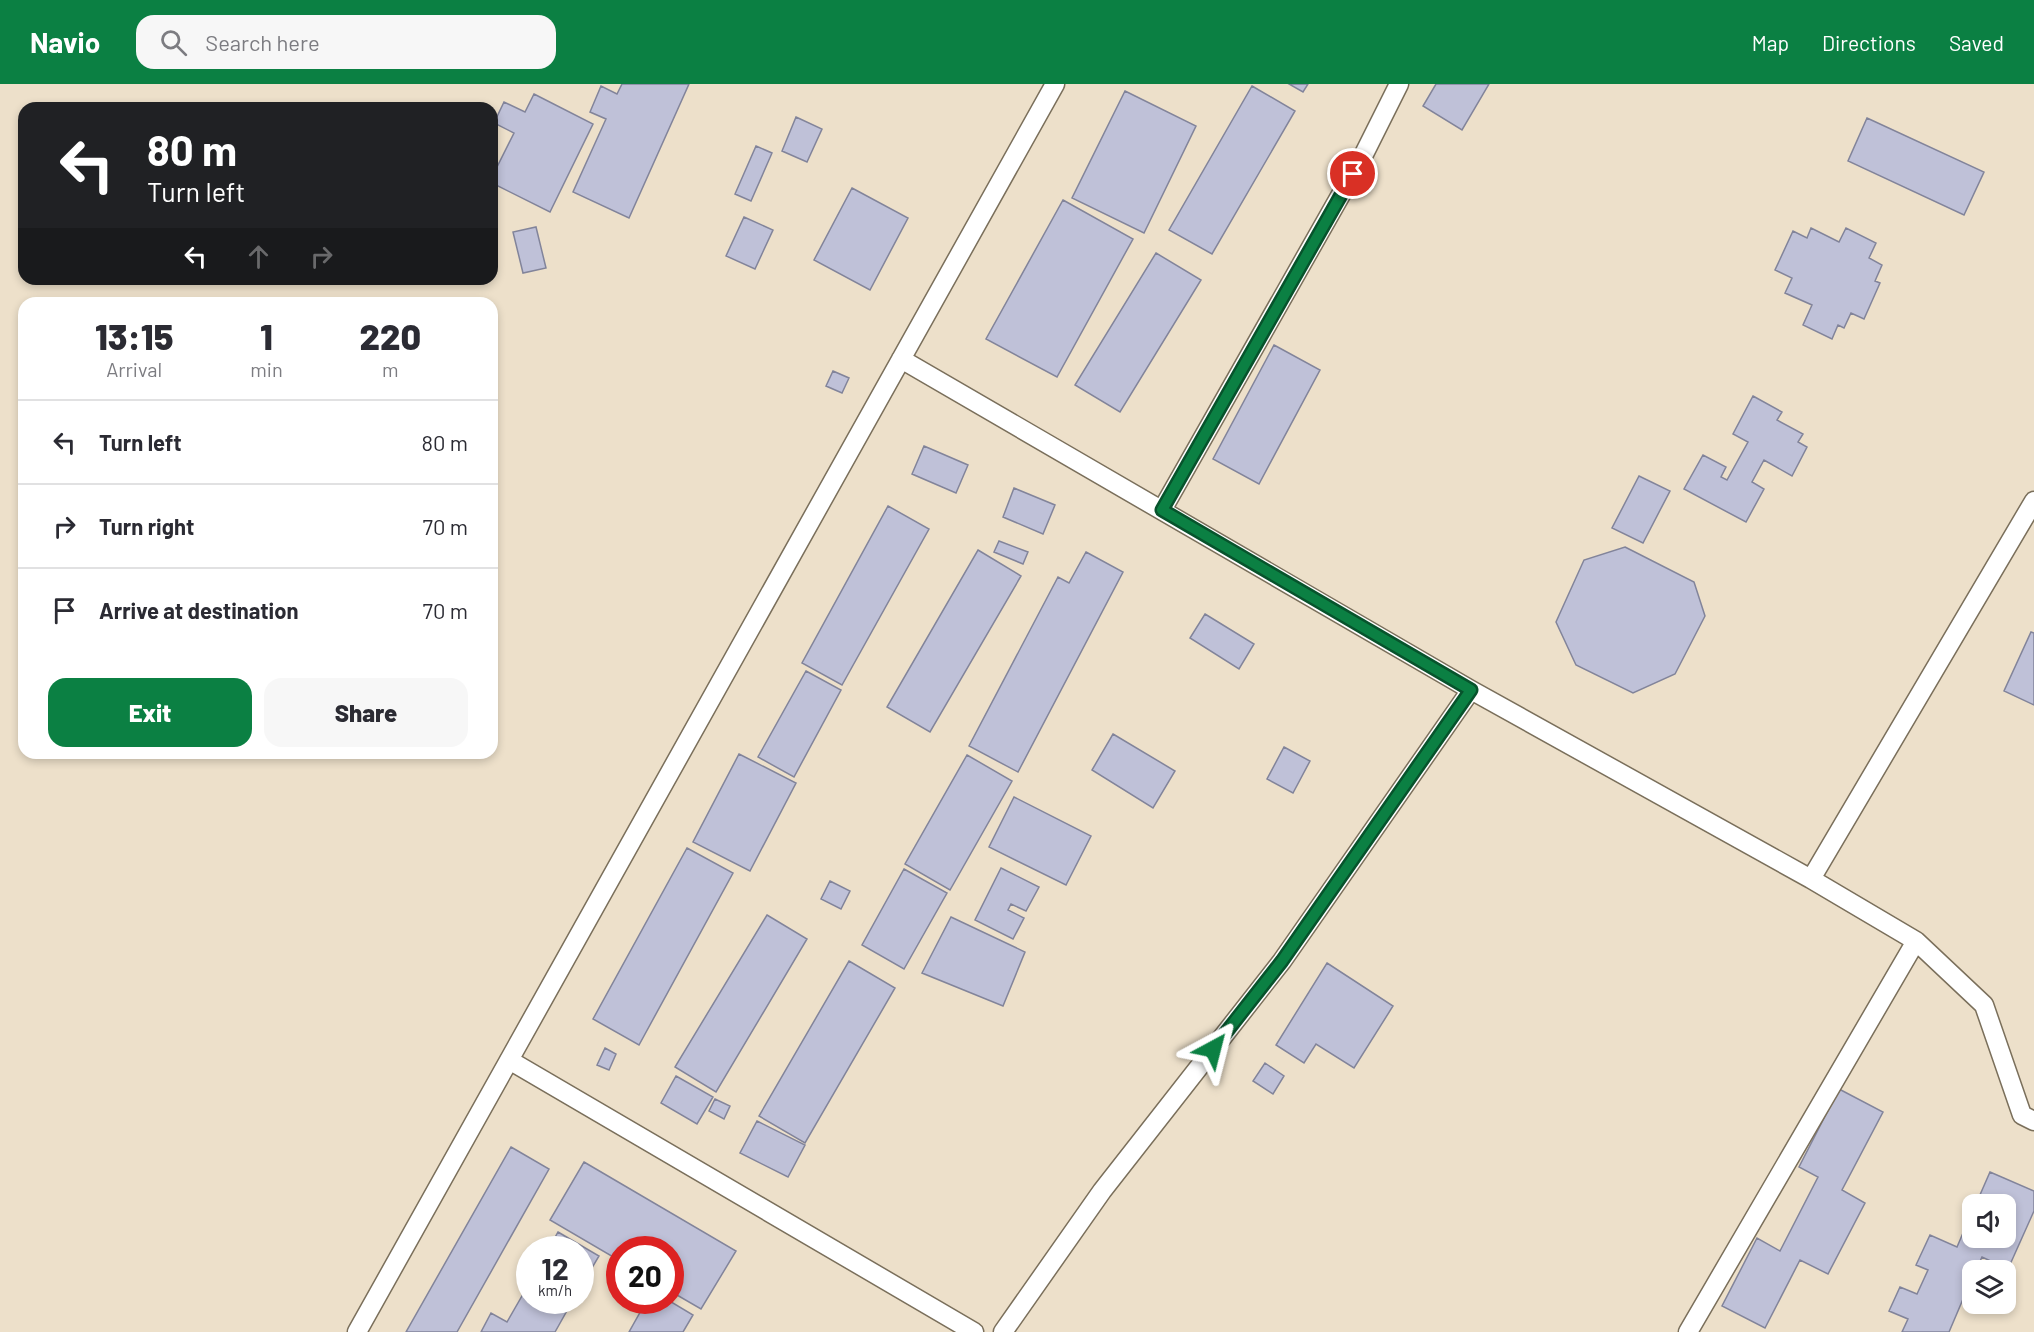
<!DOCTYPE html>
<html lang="en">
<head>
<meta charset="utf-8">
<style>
  :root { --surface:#fff; --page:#f7f7f7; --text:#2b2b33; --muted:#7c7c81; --line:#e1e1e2; --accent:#0b8043 }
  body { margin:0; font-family:Barlow,sans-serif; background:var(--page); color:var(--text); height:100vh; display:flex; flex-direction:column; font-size:22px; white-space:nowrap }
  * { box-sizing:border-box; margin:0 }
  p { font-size:20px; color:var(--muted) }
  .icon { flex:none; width:33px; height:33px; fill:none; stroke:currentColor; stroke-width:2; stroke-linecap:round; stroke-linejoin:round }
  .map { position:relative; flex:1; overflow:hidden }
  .side { position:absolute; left:18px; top:213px; width:480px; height:462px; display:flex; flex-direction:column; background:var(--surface); border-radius:18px; box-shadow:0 3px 9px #0003 }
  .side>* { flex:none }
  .guide { position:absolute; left:18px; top:18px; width:480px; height:183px; border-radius:18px; box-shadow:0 3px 9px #0003; background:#202124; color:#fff; overflow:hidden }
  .tools { position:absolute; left:1962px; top:1110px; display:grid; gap:12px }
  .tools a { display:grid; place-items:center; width:54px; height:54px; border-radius:12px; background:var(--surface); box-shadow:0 3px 9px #0003; font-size:30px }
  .speed { position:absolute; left:516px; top:1152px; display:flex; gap:12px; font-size:30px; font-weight:700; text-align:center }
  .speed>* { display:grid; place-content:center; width:78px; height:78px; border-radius:50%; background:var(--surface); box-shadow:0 3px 9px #0003; line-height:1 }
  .speed small { font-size:15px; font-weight:400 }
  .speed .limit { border:9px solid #d22; background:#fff; color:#111 }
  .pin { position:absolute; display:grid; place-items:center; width:51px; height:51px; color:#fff; margin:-26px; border:3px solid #fff; border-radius:50%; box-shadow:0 2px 6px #0007 }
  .me { position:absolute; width:66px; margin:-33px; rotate:38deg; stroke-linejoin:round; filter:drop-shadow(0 0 4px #0008) }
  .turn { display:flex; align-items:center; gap:21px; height:126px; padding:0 30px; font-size:27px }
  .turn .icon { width:78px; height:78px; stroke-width:2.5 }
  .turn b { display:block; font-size:42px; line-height:51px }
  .lanes { display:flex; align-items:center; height:57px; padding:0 30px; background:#0003; justify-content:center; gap:30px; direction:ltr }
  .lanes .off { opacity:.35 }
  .eta { display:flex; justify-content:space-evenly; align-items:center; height:102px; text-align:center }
  .eta b { font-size:36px; font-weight:800; line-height:42px }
  .cta { display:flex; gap:12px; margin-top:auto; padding:12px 30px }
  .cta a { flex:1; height:69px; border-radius:18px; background:var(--accent); color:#fff; font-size:24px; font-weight:800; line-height:69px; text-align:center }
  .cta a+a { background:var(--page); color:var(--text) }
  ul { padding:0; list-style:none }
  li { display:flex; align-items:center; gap:18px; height:84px; padding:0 30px; border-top:2px solid var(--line) }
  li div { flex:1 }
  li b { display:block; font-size:22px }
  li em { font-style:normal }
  header { display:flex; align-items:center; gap:36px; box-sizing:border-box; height:84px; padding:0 30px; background:var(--accent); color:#fff }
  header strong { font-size:28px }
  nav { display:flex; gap:33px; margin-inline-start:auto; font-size:21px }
  .search { width:420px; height:54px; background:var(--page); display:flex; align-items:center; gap:15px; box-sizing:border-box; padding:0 21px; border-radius:18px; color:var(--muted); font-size:22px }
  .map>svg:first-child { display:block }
</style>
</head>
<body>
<header>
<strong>Navio</strong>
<div class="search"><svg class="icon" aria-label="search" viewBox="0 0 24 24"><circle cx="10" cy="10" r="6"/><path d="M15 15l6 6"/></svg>Search here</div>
<nav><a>Map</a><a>Directions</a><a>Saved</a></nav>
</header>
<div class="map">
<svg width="2034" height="1248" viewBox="0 0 2034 1248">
  <rect width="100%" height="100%" fill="#ede0ca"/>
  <!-- building -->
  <path fill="#bfc1d8" stroke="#82849a" stroke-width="1.5" d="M622,0H689L629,134L573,108L606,35L590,28L601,2L617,10Z
    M1289,0H1308L1303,8Z
    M1436,0H1489L1462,46L1423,22Z
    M1252,2L1295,27L1212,170L1169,146Z
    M1125,7L1196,42L1144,149L1072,114Z
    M534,10L593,40L550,128L492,99V93L514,49L494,39L504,18L525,28Z
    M796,33L822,45L807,78L782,67Z
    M1867,34L1984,88L1964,131L1848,77Z
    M756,62L772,69L751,117L735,110Z
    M852,104L908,134L870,206L814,176Z
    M1063,116L1133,155L1057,293L986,255Z
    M744,133L773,146L755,185L726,172Z
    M536,143L546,184L523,189L513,148Z
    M1811,144L1839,158L1846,144L1876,159L1869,174L1882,181L1875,197L1880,199L1864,235L1851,229L1844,244L1838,241L1832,255L1803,241L1812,221L1785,209L1792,194L1775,186L1793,147L1807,154Z
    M1156,169L1201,196L1120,328L1075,301Z
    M1274,261L1320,286L1259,400L1213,375Z
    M833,287L849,294L842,309L826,302Z
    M1753,312L1782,328L1777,336L1803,350L1798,358L1807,363L1792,392L1764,376L1752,398L1764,405L1746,438L1684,405L1703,371L1726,383L1721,393L1727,396L1748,358L1733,350Z
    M924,362L968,381L956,409L912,390Z
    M1639,392L1670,407L1643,459L1612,444Z
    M1014,404L1055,421L1043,450L1003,433Z
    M888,422L929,445L842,601L802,579Z
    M999,457L1028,468L1023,480L994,468Z
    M1625,463L1694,498L1705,532L1675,590L1633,609L1576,581L1556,538L1584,476Z
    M978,466L1021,492L930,648L887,623Z
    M1086,468L1123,488L1018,688L969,662L1058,493L1069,499Z
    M1205,530L1254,560L1239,585L1190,554Z
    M2031,548L2034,549V621L2004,607Z
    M806,587L841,606L794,693L758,673Z
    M1113,650L1175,687L1153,724L1092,686Z
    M1284,663L1310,677L1293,709L1267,695Z
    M739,670L796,699L750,787L693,758Z
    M967,671L1012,697L950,806L905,780Z
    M1014,713L1091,752L1066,801L989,763Z
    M687,764L733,789L639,961L593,935Z
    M1001,784L1039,803L1026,827L1011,820L1008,826L1024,834L1013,855L975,836Z
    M904,785L947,809L904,885L862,861Z
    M830,797L850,807L841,825L821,815Z
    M767,831L807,855L716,1008L675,983Z
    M951,833L1025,868L1003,922L922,889Z
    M849,877L895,904L805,1059L759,1032Z
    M1327,879L1393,922L1354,984L1316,960L1304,979L1276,961Z
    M605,964L616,970L609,986L597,981Z
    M1265,979L1284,992L1273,1010L1253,997Z
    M676,992L713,1013L697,1040L661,1019Z
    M1839,1005L1883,1028L1842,1106L1865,1119L1828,1190L1800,1176L1765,1244L1722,1222L1757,1154L1780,1167L1818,1093L1799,1083Z
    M715,1015L730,1022L724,1035L709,1027Z
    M757,1037L805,1061L788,1093L740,1069Z
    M511,1063L549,1085L457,1248H406Z
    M584,1078L736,1167L701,1225L670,1207V1166H620V1177L550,1136Z
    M1990,1088L2034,1107V1127L2008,1185L1982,1173L1976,1186H1972V1194L1949,1248H1902L1908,1235L1889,1227L1900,1203L1917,1210L1928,1186L1916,1181L1930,1151L1957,1163L1972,1128V1154H2006V1120H1976Z
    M558,1148L599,1172L580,1204V1166H548Z
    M530,1198V1216H573L555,1248H481L491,1229L507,1238Z
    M647,1216H668L693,1231L683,1248H629Z"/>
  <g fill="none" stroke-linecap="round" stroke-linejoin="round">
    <defs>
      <path id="service" d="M901,275L1471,606L1811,795L1916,857L1984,921L2022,1031L2034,1037
        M1162,426L1364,70L1399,0
        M1811,795L2034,417
        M509,976L974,1248
        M357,1248L1055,0
        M1003,1248L1102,1107L1282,877L1471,606
        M1688,1248L1916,857"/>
    </defs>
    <!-- service casing -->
    <use href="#service" stroke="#7a6f5b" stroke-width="21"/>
    <!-- service -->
    <use href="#service" stroke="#fff" stroke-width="18"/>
  </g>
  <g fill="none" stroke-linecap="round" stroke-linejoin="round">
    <defs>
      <path id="route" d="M1213,965L1282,877L1471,606L1162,426L1353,90"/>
    </defs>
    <!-- route casing -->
    <use href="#route" stroke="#07532c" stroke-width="15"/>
    <!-- route -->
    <use href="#route" stroke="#0b8043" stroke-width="10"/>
  </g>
</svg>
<div class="tools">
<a><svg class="icon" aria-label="sound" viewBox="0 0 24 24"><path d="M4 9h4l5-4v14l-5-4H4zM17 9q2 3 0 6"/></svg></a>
<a><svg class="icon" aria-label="layers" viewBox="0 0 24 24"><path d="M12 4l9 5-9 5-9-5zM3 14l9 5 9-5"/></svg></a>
</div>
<div class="speed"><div>12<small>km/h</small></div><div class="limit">20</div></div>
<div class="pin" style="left:1353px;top:90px;background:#d93025"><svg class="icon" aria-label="arrive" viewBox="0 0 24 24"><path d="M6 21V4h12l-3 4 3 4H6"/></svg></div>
<svg class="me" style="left:1213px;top:965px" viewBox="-20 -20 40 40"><path d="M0-17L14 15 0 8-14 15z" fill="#0b8043" stroke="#fff" stroke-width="4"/></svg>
<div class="guide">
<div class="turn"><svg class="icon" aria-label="left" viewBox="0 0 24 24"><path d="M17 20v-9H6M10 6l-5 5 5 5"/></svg><div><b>80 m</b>Turn left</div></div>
<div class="lanes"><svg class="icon" aria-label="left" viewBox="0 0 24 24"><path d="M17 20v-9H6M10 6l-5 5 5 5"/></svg><svg class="icon off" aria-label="ahead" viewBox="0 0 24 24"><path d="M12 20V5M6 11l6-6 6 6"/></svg><svg class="icon off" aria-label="right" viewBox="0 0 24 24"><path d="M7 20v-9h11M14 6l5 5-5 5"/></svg></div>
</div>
<section class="side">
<div class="eta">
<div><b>13:15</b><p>Arrival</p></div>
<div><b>1</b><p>min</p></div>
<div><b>220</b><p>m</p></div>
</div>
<ul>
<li><svg class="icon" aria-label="left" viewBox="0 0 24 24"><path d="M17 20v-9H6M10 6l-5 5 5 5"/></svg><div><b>Turn left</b></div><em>80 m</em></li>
<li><svg class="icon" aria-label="right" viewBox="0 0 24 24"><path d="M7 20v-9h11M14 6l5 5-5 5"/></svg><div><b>Turn right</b></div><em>70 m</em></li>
<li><svg class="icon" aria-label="arrive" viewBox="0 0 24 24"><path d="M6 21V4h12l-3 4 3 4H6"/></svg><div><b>Arrive at destination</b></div><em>70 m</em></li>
</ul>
<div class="cta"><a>Exit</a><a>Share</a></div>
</section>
</div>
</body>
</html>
